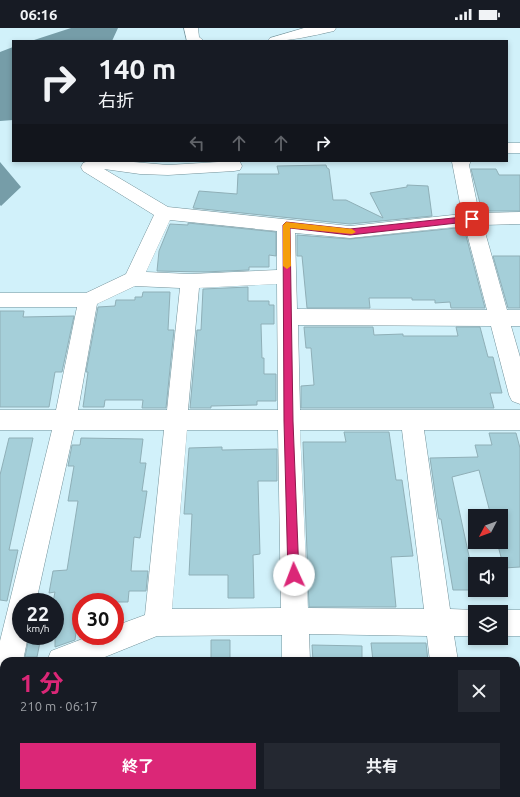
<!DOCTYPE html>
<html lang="ja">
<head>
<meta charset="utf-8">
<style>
  :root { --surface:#171b24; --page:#242831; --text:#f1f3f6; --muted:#9ea1a6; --accent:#db2777 }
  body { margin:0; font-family:Ubuntu,"Noto Sans JP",sans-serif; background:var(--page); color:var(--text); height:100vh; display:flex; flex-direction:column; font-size:15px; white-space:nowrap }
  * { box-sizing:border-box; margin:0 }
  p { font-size:13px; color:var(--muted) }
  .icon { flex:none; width:22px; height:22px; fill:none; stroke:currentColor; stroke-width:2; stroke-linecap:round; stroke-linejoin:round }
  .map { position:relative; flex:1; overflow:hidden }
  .sheet { position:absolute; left:0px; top:629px; width:520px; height:140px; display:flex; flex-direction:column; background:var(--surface); border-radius:12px 12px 0 0; box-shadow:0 2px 6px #0003 }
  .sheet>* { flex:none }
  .hud { position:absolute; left:12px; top:12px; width:496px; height:122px; border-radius:0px; box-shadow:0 2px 6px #0003; background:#171b24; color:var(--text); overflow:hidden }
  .needle { width:26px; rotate:229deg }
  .controls { position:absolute; left:468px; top:481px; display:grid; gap:8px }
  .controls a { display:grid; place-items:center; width:40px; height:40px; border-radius:0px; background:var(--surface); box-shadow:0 2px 6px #0003; font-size:20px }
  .speed { position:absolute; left:12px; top:565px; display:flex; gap:8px; font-size:20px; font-weight:700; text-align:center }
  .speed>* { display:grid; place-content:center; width:52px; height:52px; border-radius:50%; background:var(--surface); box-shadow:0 2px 6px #0003; line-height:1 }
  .speed small { font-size:10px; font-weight:400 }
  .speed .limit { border:6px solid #d22; background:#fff; color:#111 }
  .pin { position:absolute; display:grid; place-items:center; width:34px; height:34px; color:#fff; margin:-17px; border-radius:8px; box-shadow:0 2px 6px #0006 }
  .me { position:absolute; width:44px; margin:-22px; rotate:358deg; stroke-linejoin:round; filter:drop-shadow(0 0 3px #0008) }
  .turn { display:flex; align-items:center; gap:14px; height:84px; padding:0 20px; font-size:18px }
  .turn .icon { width:52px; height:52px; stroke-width:2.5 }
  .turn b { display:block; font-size:28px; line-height:34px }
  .lanes { display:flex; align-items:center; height:38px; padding:0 20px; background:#0003; justify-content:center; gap:20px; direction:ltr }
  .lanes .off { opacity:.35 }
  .round { display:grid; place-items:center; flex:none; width:42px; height:42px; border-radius:0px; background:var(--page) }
  .summary { display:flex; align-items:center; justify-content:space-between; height:68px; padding:0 20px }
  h1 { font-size:24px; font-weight:700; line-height:30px; color:var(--accent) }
  .action { display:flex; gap:8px; margin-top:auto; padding:8px 20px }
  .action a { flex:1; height:46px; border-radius:0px; background:var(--accent); color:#fff; font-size:16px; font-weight:700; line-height:46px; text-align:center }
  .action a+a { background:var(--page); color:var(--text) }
  .status { display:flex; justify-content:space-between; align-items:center; height:28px; padding:0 20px; background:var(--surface); direction:ltr }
  .status svg { height:11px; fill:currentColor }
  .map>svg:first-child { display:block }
</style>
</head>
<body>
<div class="status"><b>06:16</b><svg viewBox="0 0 49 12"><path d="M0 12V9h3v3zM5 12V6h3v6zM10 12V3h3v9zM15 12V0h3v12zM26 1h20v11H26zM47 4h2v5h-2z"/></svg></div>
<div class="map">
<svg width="520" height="769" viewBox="0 0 520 769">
  <rect width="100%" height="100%" fill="#d1f1fa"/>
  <!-- water -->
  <path fill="#769da8" d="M71,0H118L112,13H31Z
    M13,19V92L0,93V24Z
    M0,134L21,159L1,178L0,177Z"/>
  <!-- building -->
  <path fill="#a5cfd9" stroke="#8fafb7" d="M326,137L327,140L329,141L333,172H346L383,190L370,165L407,159V157L428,158L432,188L350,196L193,180L199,163L237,166L238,146H279L277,138Z
    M471,141H496L499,147H520V183H482Z
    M188,195L276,204V228L269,227V239H249V242L204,244L157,243L159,223L170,196L188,197Z
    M456,200H464L485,280H451L450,274L435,275V272H412V270H369L370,280H307L302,228H297V207L350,211Z
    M493,228H520V280H508Z
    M248,259V273H269V277H274V296H261L262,330H264V346H276V373H257V377L211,378V380H190L197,302H201L203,261Z
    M143,264H170L168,302H174L166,380H142L143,372H105L104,379H83L88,344H86L98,279L115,278L116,272H135V269H142Z
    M0,283H24L23,289L74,288L62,344H55L49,379H0Z
    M304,299H373L374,307L403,306V308H458L456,299H480L488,329H493L502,365H490L494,380H301V358L314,357L311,320H306Z
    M344,404H389L396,452H402L413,528L391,529L396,579H309L303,414H346Z
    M489,405H516L520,420V539L504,540L497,514H501V488H491L479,442L452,449L475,556V562H453L441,491H439L437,479L430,430L478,429L475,417H492Z
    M9,410H33L9,522H18L7,573L0,572V447Z
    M81,410L143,411L140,435H146L142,463H147L140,510L134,509L131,543H148L146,563H129L128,574H80L75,612L55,619V574H53L55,564L49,565L53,543L67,542L78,473H68L74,438H68L72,417H80Z
    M222,419V422L277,421V453H258L260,526L253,527L254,570H228V547H189L192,486H184L189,420Z
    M29,609H41L37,629H25Z
    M211,612H230V633H211Z
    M371,615H426L428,633H373Z
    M312,617L362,618V633H313Z"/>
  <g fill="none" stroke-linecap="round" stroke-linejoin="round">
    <defs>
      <path id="street" d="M184,0H198L199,9L204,13H187Z
        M304,0H336L334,3C312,8 290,13 268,13L270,10Z
        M507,115H520V125H507Z
        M89,133H122L168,137L235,133L240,134L242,138L240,142L234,143L168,147L140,146L104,141L168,179L350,198L462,186L452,134L471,133L469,137L479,185L520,184V196L483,197L507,282H520V298H511L520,329V376L512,373L509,367L491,298L298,297L300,382H520V402H424L450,581L475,582L481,584H475V608H454L458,633H430L427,608L309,606L310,633H282V607L157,608L95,633H47L51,623L90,608H115V598L145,587L164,402H74L36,574H21V608H28L23,633H4V694L0,695V613L52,402H0V382H56L77,279H0V265H86L126,246L154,187L83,143L81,139L83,135ZM170,192L277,203V242L190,246L146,244ZM465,198L487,282L297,281L295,205L350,210ZM277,256L278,382H188L199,260ZM135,258L180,260L167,382H78L97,276ZM187,402H278L281,580L172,581ZM300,402H402L424,581L308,580Z
        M501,582H520V608H501V584H495Z
        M132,765H162V769H132Z
        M285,765H315L316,769H286Z
        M447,765H477L478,769H448Z"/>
    </defs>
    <!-- street casing -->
    <use href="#street" stroke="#73929a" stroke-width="1"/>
    <!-- street -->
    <use href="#street" fill="#fff" fill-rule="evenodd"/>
  </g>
  <!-- route -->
  <path fill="#db2777" stroke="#8e194d" d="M472,188L475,189V193L350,207L290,200L293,393L299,547L297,551L294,552L290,551L288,547L284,393L283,197L286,194L350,201Z"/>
  <!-- slow -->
  <path fill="#f59e0b" d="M286,194L352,201L356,204L352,206L290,200L291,238L287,241L283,238V197Z"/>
</svg>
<div class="controls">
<a><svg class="needle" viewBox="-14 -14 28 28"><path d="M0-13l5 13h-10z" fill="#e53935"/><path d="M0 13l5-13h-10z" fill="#9ea1a6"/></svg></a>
<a><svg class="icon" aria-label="sound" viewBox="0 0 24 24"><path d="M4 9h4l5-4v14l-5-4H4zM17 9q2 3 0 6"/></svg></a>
<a><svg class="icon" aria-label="layers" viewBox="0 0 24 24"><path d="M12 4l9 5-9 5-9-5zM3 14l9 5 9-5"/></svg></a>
</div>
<div class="speed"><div>22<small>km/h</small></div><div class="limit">30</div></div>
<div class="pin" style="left:472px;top:191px;background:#d93025"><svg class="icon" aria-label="arrive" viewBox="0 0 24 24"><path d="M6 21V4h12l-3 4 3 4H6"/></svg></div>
<svg class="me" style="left:294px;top:547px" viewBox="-20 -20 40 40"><circle r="19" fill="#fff"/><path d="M0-13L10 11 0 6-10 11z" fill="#db2777"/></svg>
<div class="hud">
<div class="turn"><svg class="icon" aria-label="right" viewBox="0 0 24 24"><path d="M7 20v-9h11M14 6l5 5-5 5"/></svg><div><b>140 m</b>右折</div></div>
<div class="lanes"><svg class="icon off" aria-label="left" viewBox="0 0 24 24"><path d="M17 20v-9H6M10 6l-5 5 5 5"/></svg><svg class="icon off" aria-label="ahead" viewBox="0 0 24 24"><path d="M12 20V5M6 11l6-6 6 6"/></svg><svg class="icon off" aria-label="ahead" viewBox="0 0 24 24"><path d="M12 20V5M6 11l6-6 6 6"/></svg><svg class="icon" aria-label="right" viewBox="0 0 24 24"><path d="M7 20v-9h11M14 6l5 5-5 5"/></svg></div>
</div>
<section class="sheet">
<div class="summary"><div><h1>1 分</h1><p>210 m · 06:17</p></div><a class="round"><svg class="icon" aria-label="close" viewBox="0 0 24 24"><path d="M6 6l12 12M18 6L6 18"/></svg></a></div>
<div class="action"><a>終了</a><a>共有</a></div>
</section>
</div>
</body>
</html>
